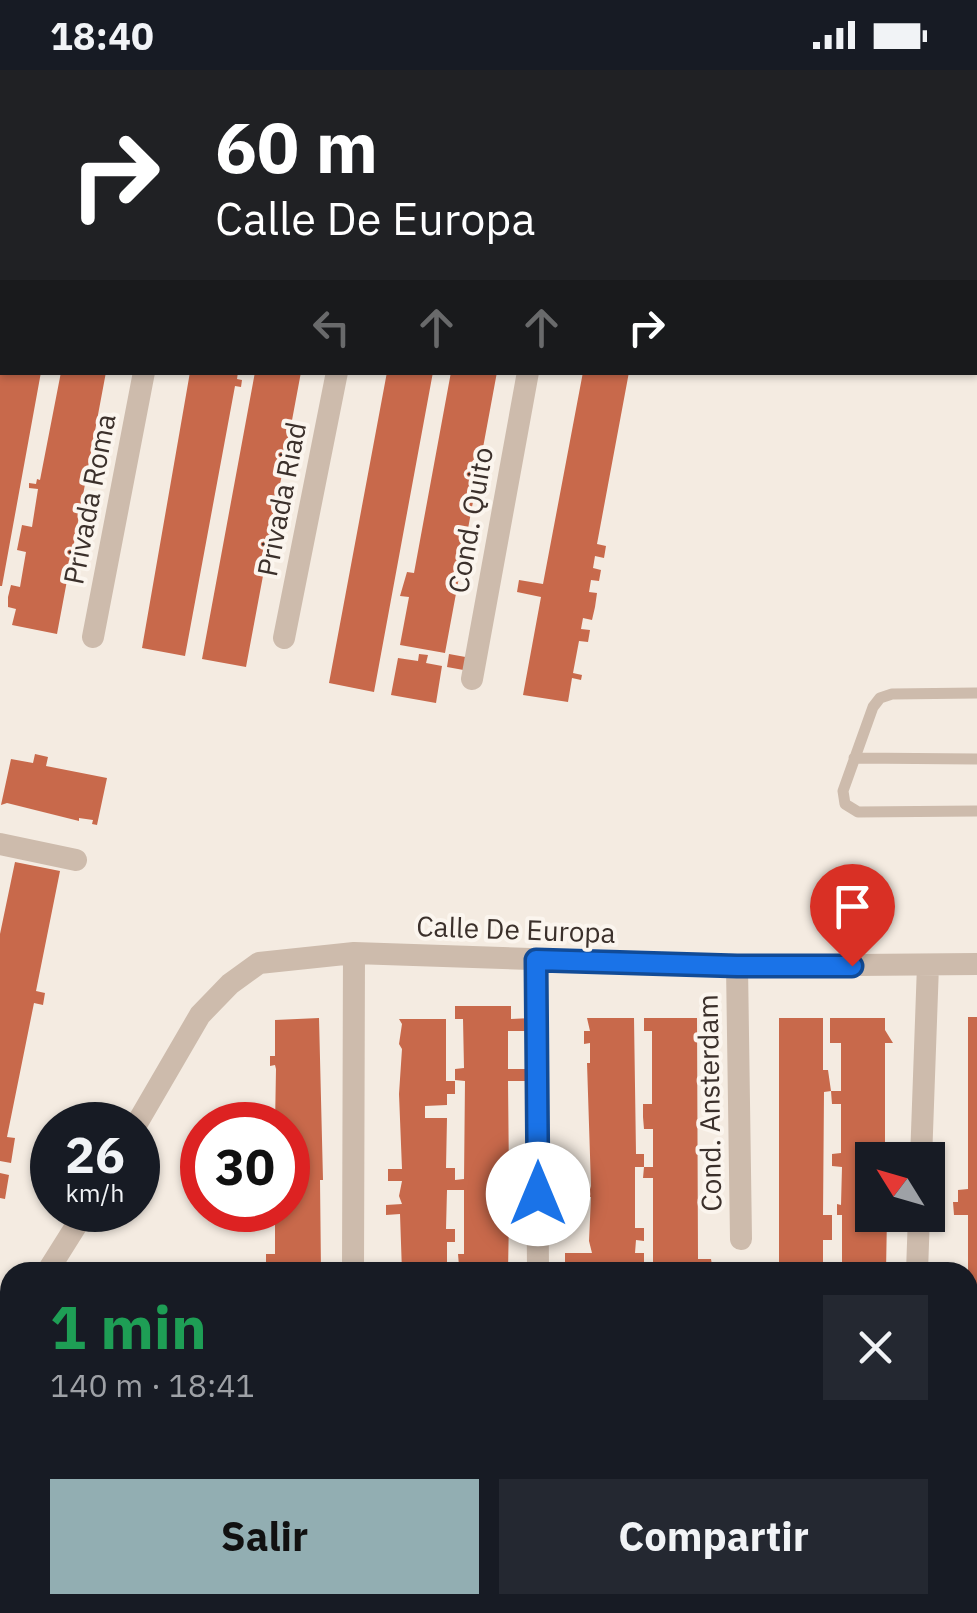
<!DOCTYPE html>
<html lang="es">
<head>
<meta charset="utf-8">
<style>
  :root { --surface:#171b24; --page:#242831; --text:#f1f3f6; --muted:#9ea1a6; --accent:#92aeb2 }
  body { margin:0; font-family:"IBM Plex Sans",sans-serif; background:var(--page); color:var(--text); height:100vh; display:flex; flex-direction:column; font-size:38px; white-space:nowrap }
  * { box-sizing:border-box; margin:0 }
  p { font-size:32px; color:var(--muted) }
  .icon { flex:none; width:55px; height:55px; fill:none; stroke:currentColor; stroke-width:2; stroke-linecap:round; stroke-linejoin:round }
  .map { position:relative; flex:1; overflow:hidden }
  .drawer { position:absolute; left:0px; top:1192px; width:978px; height:352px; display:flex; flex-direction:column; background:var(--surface); border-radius:30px 30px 0 0; box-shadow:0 2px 8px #0004 }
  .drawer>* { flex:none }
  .top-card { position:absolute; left:0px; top:0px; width:978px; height:305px; box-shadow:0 2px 8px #0004; background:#202124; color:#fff; overflow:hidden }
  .needle { width:65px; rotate:307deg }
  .fabs { position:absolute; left:855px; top:1072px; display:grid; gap:20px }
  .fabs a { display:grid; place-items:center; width:90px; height:90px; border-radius:0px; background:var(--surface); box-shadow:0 2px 8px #0004; font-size:50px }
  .speed { position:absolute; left:30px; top:1032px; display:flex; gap:20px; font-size:50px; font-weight:700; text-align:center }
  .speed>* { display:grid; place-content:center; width:130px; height:130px; border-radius:50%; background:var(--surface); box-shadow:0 2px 8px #0004; line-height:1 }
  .speed small { font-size:25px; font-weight:400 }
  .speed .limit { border:15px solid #d22; background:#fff; color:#111 }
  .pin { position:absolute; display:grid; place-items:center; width:85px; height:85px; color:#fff; margin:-102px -42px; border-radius:50% 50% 50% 0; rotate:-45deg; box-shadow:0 0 10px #0007 }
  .pin .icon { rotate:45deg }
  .me { position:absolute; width:110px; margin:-55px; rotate:0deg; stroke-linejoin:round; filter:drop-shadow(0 0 8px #0008) }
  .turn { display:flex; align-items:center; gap:35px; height:210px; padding:0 50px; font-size:45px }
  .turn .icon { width:130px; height:130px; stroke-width:2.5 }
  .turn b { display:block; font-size:70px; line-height:85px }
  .lanes { display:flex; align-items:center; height:95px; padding:0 50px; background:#0003; justify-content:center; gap:50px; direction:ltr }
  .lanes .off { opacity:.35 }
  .round { display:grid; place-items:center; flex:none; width:105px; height:105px; border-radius:0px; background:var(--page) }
  .summary { display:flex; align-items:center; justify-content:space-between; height:170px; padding:0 50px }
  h1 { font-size:60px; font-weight:800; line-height:75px; color:#1e9e55 }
  .button { display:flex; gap:20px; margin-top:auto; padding:20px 50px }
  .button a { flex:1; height:115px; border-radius:0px; background:var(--accent); color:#111; font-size:40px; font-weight:800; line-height:115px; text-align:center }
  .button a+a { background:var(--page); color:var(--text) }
  .status { display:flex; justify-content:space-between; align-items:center; height:70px; padding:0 50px; background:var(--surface); direction:ltr }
  .status svg { height:28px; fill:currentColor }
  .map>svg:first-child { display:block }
</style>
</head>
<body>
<div class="status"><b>18:40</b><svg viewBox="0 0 49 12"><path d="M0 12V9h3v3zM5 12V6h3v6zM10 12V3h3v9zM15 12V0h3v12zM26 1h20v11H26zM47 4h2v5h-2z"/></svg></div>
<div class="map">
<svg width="977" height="1543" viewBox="0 0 977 1543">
  <rect width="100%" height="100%" fill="#f4ebe1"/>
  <!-- building -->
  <path fill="#c8694b" d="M0,302H41L2,516H0Z
    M61,302H106L57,564L12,555L16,539L8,537V527L11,515L20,517L26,482L17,480L22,455L32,457L38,419L29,418V413L36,414L37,409L40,410Z
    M190,302H238L237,309L242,310L241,317L235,316L185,586L142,578Z
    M255,302H301L246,597L202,589Z
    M387,302H433L374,622L329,613Z
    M451,302H497L445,583L400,575L409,527L400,526L407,502L414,503Z
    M583,302H629L597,474L606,476L604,488L595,486L593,498L601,500L599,511L591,510L589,522L597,523L595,537L592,550L583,548L581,559L590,560L588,572L579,571L573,603L582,605L581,610L572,608L568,632L523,625L541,527L517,522L519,510L543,514Z
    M419,584L428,585L426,593L442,596L436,633L391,625L398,588L418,591Z
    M449,584L471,588L469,601L447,597Z
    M35,684L48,687L46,696L107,708L97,755L92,754L93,750L79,748V751L7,733L1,735L11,689L33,693Z
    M15,792L60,801L36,921L45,923L43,935L34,933L7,1067L15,1068L11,1093L0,1091V864Z
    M455,936H511V949L531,948V961H508V999H533V1011H508L509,1109H523V1121H509V1134L534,1133V1146H509L508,1202H465L464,1195L459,1196L458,1184H464V1120H447L446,1159H455V1172H447V1202H402L400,1144L386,1145V1135L402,1134L399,1126L402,1111H388V1099H402L399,1024L402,979L399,974L402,954L399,949H446V1011H455V1024H447V1035L425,1036V1048H447L446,1098H455V1110L464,1109L465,1011L455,1010V999L464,998L463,949H455Z
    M968,947H977V1293H968V1145H954L953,1132H958V1120L968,1119Z
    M319,948L323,1110H320L321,1202H274V1197H266V1184H275V1140H288V1055H275L276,999L275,995L270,996V986H275V950Z
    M587,948H634L636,1084H644V1097H653V1059H644L643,1047V1034H652V961H644V948H697L698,1189H711L712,1195L653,1196V1108H643L644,1097H635V1158H644V1171L636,1170L635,1183H644V1196H565V1183H592L589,1171L591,1127H588L591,1116L587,993H590V973L584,974V961H590Z
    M779,948H823V1000H828L831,1021L824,1022L823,1145H832V1170H823V1195H779Z
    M830,948H885V960L893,973H885V1090H872V1145H887L886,1202H842V1145H837V1134L841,1135L842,1097L832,1096V1084L841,1083V1034H832L831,1021H841V973H830Z
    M0,1103L9,1105L5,1129L0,1128Z
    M968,1377H977V1432L968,1431Z
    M968,1528H977V1543H965Z
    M202,1535H237L241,1539L239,1543H199Z
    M352,1535H802V1543H351Z"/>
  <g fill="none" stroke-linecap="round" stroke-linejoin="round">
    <!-- service -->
    <path stroke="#cdbbac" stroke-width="11" d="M977,623L892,624L880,628L873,637L843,721L845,734L858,742L977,741
      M854,688L977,689"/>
    <!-- minor -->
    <path stroke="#cdbbac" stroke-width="22" d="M167,2V0
      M365,2V0
      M546,2V0
      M757,2L758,0
      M0,56L2,57
      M93,567L144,302
      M284,568L337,302
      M472,609L528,302
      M0,774L76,790
      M536,890L538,1202
      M737,896L741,1169
      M136,1055L200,945L230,914L259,893L354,883L737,896L977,894
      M921,1090L928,895
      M47,1202L86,1140
      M353,1202L354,883
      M917,1202L919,1145
      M0,1260L10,1250
      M968,1480L977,1479
      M285,1543L288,1535
      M844,1543L852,1535"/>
  </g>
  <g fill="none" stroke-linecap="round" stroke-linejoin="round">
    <defs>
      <path id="route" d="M538,1124L536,890L737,896H852"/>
    </defs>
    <!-- route casing -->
    <use href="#route" stroke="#114b97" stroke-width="25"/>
    <!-- route -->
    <use href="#route" stroke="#1a73e8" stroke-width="18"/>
  </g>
  <g text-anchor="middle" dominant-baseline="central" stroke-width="8" stroke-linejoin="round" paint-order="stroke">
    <!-- street labels -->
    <g font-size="28" fill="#3b302b" stroke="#fbf5ee">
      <text transform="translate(89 429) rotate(-79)">Privada Roma</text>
      <text transform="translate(281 429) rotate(-79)">Privada Riad</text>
      <text transform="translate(470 450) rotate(-80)">Cond. Quito</text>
      <text transform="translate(516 859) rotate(2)">Calle De Europa</text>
      <text transform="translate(709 1033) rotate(-91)">Cond. Ansterdam</text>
    </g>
  </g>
</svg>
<div class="fabs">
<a><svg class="needle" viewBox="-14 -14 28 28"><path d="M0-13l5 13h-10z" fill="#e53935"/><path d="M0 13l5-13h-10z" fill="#9ea1a6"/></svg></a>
</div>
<div class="speed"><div>26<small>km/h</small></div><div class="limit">30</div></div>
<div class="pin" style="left:852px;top:896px;background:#d93025"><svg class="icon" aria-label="arrive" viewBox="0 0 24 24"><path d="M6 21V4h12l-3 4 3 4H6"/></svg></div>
<svg class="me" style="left:538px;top:1124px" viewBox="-20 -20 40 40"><circle r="19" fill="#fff"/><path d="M0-13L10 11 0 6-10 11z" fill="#1a73e8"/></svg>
<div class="top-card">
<div class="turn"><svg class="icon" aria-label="right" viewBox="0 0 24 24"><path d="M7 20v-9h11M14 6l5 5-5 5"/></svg><div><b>60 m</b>Calle De Europa</div></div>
<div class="lanes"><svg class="icon off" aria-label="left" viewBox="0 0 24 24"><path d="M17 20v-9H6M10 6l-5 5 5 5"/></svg><svg class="icon off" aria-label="ahead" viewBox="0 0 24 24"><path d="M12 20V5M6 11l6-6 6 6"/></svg><svg class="icon off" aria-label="ahead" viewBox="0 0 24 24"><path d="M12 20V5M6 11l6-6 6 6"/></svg><svg class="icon" aria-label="right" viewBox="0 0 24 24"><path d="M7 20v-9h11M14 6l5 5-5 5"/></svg></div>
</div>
<section class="drawer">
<div class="summary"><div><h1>1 min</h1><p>140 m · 18:41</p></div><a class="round"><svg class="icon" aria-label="close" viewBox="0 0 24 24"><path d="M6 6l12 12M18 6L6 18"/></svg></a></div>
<div class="button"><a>Salir</a><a>Compartir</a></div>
</section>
</div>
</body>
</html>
